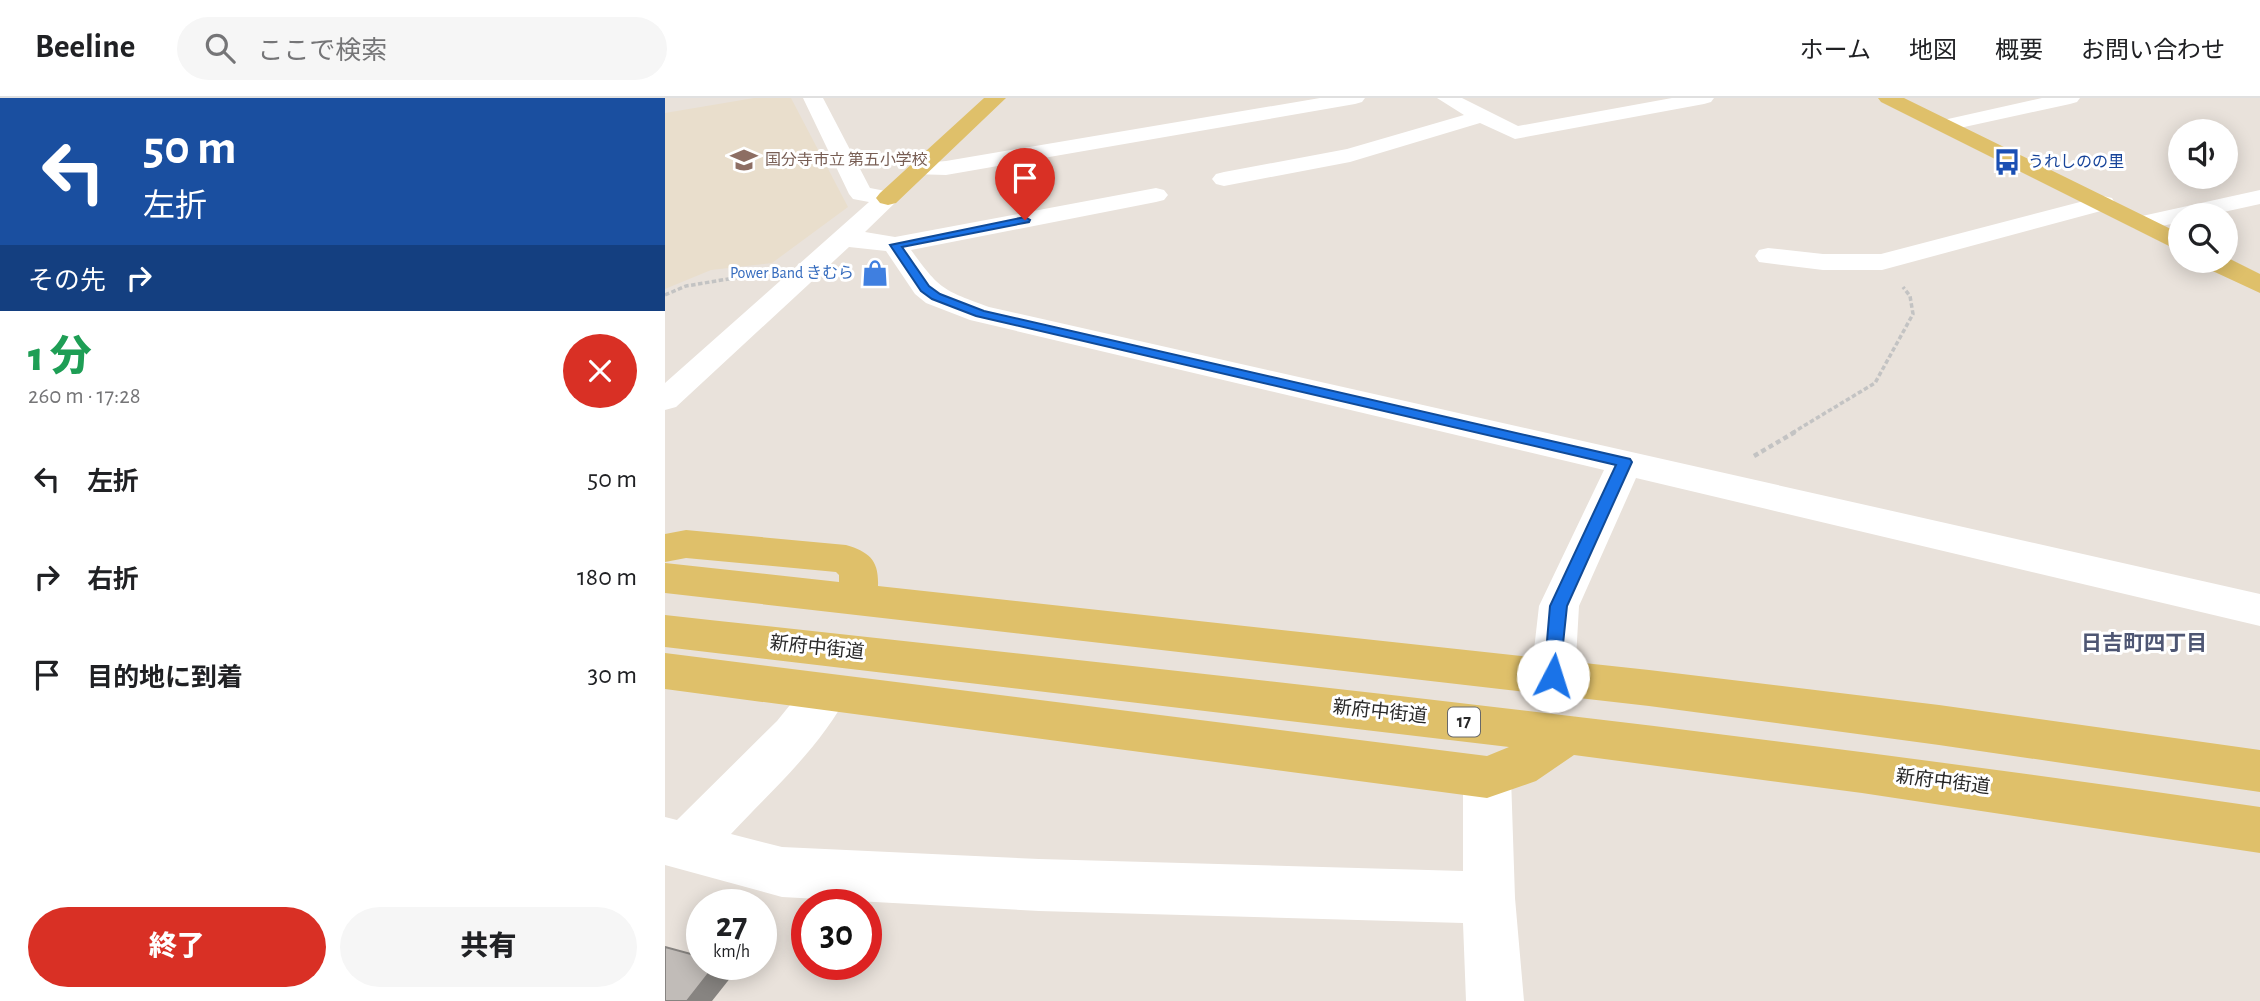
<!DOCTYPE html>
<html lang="ja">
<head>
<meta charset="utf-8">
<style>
  :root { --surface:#fff; --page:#f6f6f6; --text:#202124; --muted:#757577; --line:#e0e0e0; --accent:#d93025 }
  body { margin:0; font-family:"Alegreya Sans","Noto Sans JP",sans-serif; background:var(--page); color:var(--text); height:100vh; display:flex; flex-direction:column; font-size:26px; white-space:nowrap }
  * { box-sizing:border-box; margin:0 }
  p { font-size:23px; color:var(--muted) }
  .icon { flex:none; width:38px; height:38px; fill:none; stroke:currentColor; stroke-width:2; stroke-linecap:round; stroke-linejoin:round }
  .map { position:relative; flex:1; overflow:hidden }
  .sheet { display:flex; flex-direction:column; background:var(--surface); width:665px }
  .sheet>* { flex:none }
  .hud { background:#1a4fa0; color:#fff; overflow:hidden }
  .controls { position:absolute; left:1503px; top:21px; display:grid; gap:14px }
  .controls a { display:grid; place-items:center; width:70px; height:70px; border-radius:50%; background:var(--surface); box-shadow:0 4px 18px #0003; font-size:35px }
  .speed { position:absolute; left:21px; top:791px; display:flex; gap:14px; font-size:35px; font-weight:700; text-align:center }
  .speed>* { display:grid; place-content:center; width:91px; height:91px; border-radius:50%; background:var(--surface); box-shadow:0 4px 18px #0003; line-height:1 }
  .speed small { font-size:18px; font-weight:400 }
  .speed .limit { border:10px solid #d22; background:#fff; color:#111 }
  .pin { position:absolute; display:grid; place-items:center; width:60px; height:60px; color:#fff; margin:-72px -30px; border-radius:50% 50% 50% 0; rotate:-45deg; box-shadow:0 0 7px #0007 }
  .pin .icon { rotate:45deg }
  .me { position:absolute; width:77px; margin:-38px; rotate:5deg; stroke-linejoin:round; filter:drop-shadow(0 0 5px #0008) }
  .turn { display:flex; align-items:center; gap:24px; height:147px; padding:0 28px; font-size:32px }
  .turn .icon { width:91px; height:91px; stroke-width:2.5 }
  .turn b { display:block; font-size:49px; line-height:60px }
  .then { display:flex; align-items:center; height:66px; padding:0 28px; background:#0003; gap:14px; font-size:26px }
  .round { display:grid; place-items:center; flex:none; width:74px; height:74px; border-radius:37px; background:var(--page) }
  .summary { display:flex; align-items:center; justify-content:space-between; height:119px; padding:0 28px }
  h1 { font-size:42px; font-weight:800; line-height:52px; color:#1e9e55 }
  .action { display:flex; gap:14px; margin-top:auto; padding:14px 28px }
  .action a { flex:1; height:80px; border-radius:42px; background:var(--accent); color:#fff; font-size:28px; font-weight:800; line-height:80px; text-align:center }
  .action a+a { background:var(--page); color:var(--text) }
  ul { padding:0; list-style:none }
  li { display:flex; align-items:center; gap:21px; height:98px; padding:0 28px }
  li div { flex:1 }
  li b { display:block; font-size:26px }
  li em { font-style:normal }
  header { display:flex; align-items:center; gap:42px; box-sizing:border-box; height:98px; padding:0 35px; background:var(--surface); border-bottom:2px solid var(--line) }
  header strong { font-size:33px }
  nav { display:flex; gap:38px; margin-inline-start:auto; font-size:24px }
  .search { width:490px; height:63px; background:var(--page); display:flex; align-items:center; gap:18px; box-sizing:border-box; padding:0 24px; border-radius:38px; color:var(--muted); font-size:26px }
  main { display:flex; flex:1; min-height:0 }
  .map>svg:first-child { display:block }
</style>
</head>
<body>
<header>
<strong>Beeline</strong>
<div class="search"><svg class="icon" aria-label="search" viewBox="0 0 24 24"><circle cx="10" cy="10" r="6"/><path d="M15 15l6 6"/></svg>ここで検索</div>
<nav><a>ホーム</a><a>地図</a><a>概要</a><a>お問い合わせ</a></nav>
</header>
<main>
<section class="sheet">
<div class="hud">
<div class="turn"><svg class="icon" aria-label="left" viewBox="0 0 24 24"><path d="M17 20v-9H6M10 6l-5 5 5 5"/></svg><div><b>50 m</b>左折</div></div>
<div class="then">その先<svg class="icon" aria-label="right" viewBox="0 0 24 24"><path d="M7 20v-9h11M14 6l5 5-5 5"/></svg></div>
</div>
<div class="summary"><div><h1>1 分</h1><p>260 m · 17:28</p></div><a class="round" style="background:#d93025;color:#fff"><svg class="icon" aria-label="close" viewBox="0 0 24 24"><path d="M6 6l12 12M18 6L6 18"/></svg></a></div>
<ul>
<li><svg class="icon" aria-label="left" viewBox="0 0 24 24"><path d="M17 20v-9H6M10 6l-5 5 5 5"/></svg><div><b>左折</b></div><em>50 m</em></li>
<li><svg class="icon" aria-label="right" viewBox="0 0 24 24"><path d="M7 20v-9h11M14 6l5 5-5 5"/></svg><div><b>右折</b></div><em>180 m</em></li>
<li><svg class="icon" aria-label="arrive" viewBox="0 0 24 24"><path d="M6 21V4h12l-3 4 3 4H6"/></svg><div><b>目的地に到着</b></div><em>30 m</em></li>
</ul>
<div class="action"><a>終了</a><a>共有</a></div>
</section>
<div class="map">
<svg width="1595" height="903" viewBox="0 0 1595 903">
  <rect width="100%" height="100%" fill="#e9e2db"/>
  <!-- education -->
  <path fill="#e9decc" d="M89,0H126L183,109L107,165L46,172L0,191V15Z"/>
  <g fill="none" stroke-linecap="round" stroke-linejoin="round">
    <!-- path-far1 -->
    <path stroke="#c3c3c3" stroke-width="3.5" stroke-dasharray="4.5 2.5" stroke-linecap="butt" d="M0,197L21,188L87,177
      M1127,335L1210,285L1248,216L1245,198L1238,189"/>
    <!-- path -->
    <path stroke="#c3c3c3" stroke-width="4.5" stroke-dasharray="5 3.5" stroke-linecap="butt" d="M1089,358L1130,334"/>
    <!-- minor -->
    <path fill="#fff" fill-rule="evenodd" d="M138,0H158L205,90L231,95L235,100L200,134L230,139L491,90L499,92L503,97L499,102L491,104L246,152C275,192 278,192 324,209L1595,496V528L971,380L914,508L910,578L903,591L888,596L873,591L866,578L874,508L939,372L305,222L261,205L250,196L221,153L184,149L11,309L0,312V285L204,104L188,101L184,96Z
      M655,0H700L697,4L690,6L281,77L247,76L244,71L247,66L281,63Z
      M772,0H797L853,28L1007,0H1049L1046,4L1039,6L850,41L815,25L685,64L559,88L551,86L547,81L551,76L559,74L682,51L799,17Z
      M1377,0H1415L1412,4L1405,6L1281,33L1274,31L1271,27L1274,23Z
      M1595,92V106L1545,117H1516V124L1477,132L1468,130L1465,125L1468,120Z
      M1438,98L1447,100L1450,105L1447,110L1217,172H1158L1094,164L1090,158L1094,152L1103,150L1158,156H1216Z
      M162,576L178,581L184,594C157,648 107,692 66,736L117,749L374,761L798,773V679L805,664L822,658L839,664L846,679L850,800L859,903H801L798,825L374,813L117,799L0,767V719L12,722L112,623L146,581Z"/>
    <!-- major -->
    <path fill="#dfc06a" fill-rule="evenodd" d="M319,0H341L231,105L223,107L215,105L211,100L215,95Z
      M1213,0H1239L1516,136V154L1216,4Z
      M1561,159L1595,176V195L1539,169L1535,163H1561Z
      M21,432L181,447C205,454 214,463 213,488L984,572L1274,607L1595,652V694L1274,647L984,608L0,495V465L174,484V477L171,474L21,460L0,464V436Z
      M0,517C533,575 1065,631 1595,709V755L1197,695L909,657L871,683L822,700L0,591V555L822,658L844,649L0,549Z"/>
  </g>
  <!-- shaded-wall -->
  <path fill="#878481" d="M51,866H57L70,874L47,903H22Z"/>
  <!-- building -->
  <path fill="#c1bcb8" stroke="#878481" stroke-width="2" d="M0,849L37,859V866H51L22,903H0Z"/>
  <!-- route -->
  <path fill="#1a73e8" stroke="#114b97" stroke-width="2" d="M360,119L365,122L364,124L237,149L264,188L275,196L319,213L965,361L967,364L902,508L894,584L888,586L881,584L879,578L885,508L951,367L311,218L267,201L256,193L225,147Z"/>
  <!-- icons -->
  <defs>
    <symbol id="school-bare" viewBox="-9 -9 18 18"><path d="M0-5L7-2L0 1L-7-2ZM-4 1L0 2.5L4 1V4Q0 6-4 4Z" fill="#8d6e63" stroke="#fff" stroke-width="2.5" paint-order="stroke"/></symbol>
    <symbol id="bus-bare" viewBox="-9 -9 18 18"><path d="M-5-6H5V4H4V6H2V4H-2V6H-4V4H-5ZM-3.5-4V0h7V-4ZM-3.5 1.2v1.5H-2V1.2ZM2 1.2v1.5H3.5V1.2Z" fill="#1a4fb4" stroke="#fff" stroke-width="2.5" paint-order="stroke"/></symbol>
    <symbol id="shop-bare" viewBox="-9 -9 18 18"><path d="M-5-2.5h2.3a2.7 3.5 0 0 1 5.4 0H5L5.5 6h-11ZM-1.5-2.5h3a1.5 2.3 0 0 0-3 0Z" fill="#3f7fe0" stroke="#fff" stroke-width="2.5" paint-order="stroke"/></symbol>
  </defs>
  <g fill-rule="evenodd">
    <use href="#school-bare" x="60" y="43" width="38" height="38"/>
    <use href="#bus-bare" x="1323" y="45" width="38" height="38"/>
    <use href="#shop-bare" x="191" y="156" width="38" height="38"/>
  </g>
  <g text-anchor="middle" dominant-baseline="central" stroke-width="6" stroke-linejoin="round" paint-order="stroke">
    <!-- far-education labels -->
    <g font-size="16" fill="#785e54" stroke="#fff" text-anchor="start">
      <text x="100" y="62">国分寺市立 第五小学校</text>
    </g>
    <!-- far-transit labels -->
    <g font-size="16" fill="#164399" stroke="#fff" text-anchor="start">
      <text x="1363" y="64">うれしのの里</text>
    </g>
    <!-- far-shop labels -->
    <g font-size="16" fill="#366cbe" stroke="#fff" text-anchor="end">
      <text x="189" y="175">Power Band きむら</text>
    </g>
    <!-- shield labels -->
    <rect fill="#fff" stroke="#686868" stroke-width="2" x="783" y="609.5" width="32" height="29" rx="5"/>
    <g font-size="18" font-weight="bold" fill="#282828">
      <text x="799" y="624">17</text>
    </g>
    <!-- street labels -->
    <g font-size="19" fill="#282828" stroke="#fff">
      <text transform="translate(152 550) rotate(6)">新府中街道</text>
      <text transform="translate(715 614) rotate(6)">新府中街道</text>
      <text transform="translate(1278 684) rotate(7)">新府中街道</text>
    </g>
    <!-- neighbourhood labels -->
    <g font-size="21" font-weight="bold" fill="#4e5673" stroke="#fff">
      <text x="1479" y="545">日吉町四丁目</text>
    </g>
  </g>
</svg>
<div class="controls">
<a><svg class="icon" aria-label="sound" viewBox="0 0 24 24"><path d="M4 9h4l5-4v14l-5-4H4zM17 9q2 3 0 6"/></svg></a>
<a><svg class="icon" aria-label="search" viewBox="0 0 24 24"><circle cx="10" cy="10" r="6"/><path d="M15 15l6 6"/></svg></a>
</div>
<div class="speed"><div>27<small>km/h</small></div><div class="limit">30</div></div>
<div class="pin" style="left:360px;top:122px;background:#d93025"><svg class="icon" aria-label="arrive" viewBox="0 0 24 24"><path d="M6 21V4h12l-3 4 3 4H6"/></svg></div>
<svg class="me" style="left:888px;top:578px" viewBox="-20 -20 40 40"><circle r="19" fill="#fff"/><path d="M0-13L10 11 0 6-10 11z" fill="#1a73e8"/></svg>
</div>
</main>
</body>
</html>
